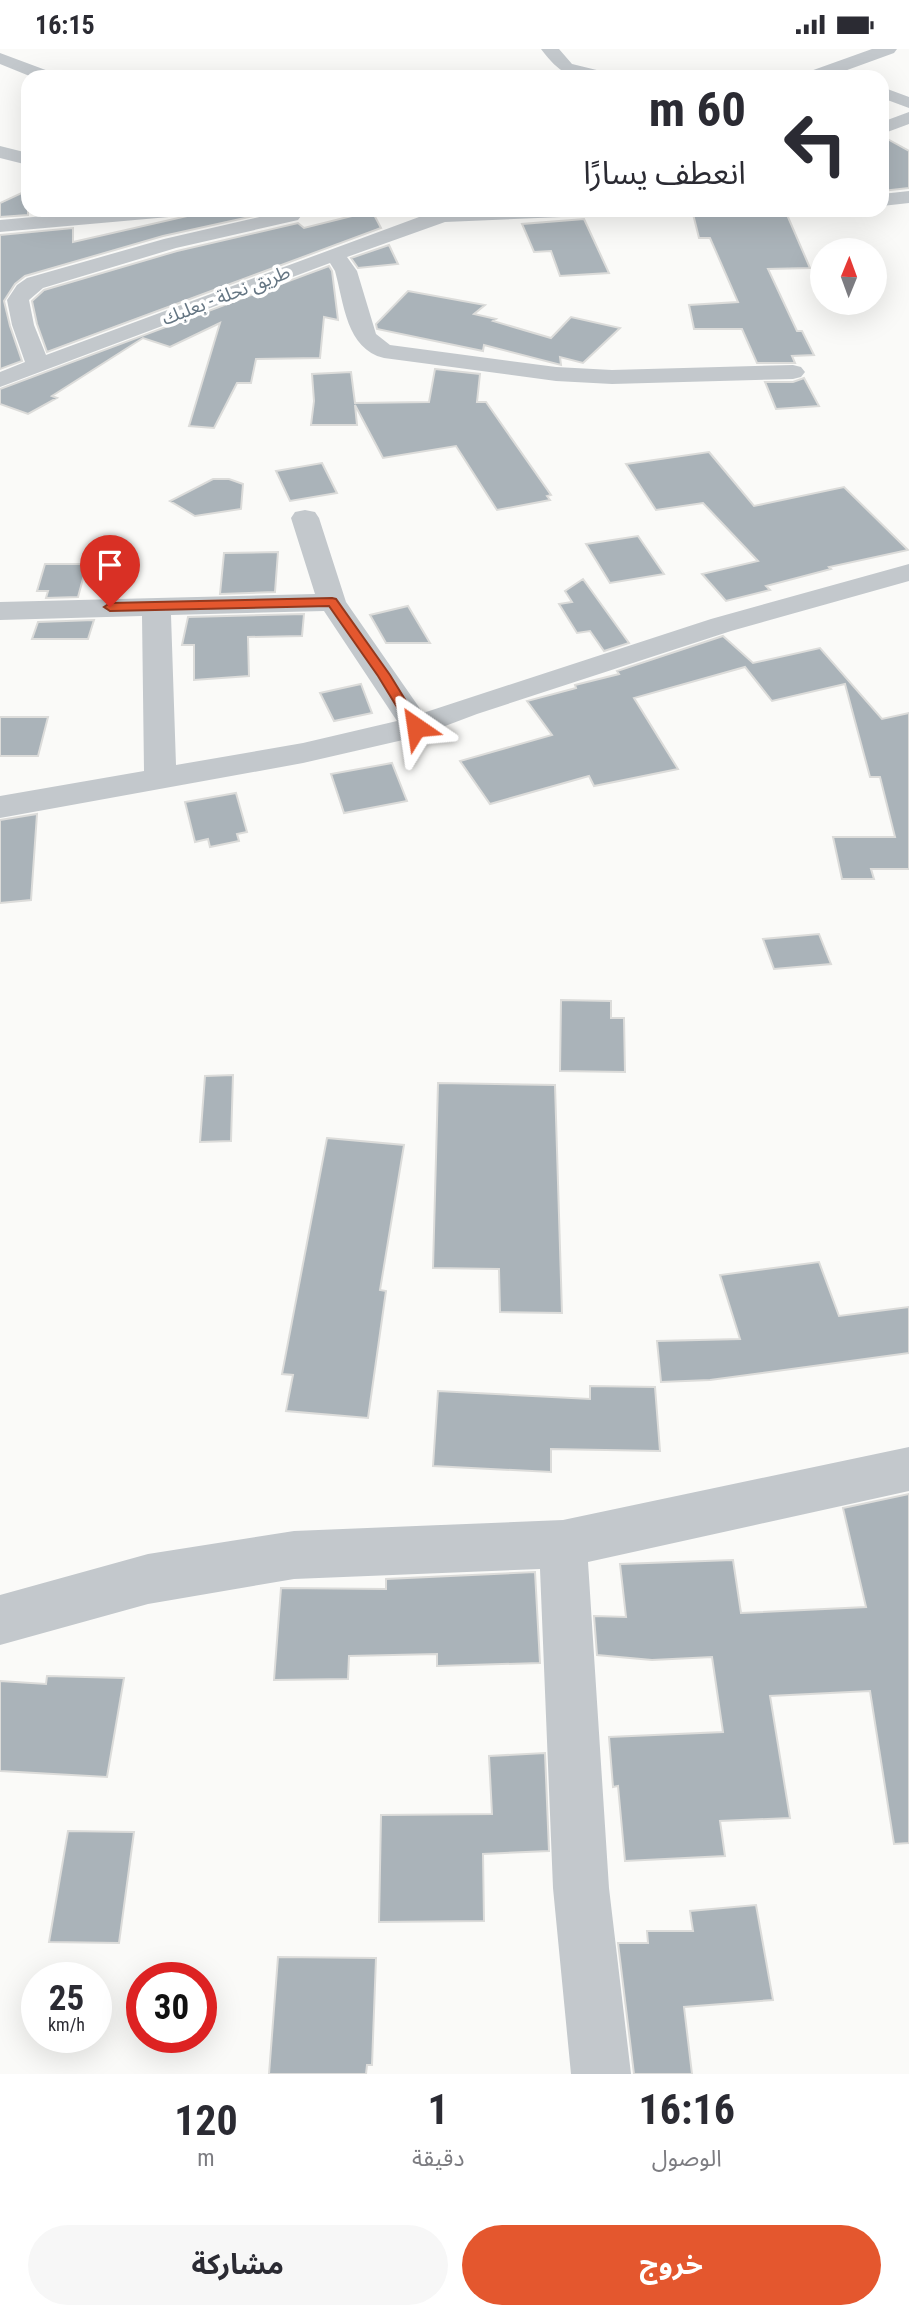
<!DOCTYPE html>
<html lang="ar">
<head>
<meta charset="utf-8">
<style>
  :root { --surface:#fff; --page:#f7f7f7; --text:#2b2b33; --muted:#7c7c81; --accent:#e4572e }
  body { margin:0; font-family:"Roboto Condensed","Noto Sans Arabic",sans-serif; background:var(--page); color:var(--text); direction:rtl; height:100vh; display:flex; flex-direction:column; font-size:26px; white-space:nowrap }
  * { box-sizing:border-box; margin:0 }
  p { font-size:23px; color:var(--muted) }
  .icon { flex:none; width:38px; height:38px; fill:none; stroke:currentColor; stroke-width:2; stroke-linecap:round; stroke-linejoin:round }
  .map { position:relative; height:2025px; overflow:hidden; direction:ltr }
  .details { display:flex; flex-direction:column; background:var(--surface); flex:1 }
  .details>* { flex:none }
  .banner { position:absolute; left:21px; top:21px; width:868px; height:147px; border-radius:21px; box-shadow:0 7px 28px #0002; direction:rtl; background:#fff; color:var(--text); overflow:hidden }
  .needle { width:46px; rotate:1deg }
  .fabs { position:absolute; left:810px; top:189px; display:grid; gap:14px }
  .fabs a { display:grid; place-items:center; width:77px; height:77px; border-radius:50%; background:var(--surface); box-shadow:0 7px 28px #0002; font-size:35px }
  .speed { position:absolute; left:21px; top:1913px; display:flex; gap:14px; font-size:35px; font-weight:700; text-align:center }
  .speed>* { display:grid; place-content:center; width:91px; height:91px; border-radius:50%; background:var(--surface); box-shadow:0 7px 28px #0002; line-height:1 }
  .speed small { font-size:18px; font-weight:400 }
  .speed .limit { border:10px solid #d22; background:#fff; color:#111 }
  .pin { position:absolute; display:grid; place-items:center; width:60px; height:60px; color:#fff; margin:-72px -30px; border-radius:50% 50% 50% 0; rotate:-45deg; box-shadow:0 0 7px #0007 }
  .pin .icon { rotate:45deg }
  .me { position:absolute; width:77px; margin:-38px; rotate:328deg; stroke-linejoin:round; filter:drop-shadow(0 0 5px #0008) }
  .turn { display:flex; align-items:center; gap:24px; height:147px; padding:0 28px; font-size:32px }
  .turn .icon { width:91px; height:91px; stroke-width:2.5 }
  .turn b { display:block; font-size:49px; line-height:60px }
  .eta { display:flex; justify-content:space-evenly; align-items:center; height:119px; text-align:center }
  .eta b { font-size:42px; font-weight:700; line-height:49px }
  .cta { display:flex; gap:14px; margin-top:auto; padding:14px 28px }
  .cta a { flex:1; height:80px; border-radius:42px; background:var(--accent); color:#fff; font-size:28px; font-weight:700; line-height:80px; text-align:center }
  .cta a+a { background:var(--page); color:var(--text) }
  .status { display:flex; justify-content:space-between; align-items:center; height:49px; padding:0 35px; background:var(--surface); direction:ltr }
  .status svg { height:19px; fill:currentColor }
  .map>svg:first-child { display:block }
</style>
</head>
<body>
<div class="status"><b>16:15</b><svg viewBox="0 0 49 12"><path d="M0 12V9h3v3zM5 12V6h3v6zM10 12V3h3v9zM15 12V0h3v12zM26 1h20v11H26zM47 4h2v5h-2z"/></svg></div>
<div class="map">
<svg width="909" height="2025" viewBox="0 0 909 2025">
  <rect width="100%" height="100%" fill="#fafaf8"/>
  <!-- building -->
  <path fill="#aab3b9" stroke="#dcdcda" stroke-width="2" d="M882,87L909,102V139L882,142Z
    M28,141V166L0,168V154Z
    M236,161H246L254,167L163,187L25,227L15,235L4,252L10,277L22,312L0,320V186L73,179V193L209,162L215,166Z
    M753,161H785L810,219L768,220L797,282H802L814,306L792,307L795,314H757L742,280H694L689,256L738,253L710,189H699L693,165Z
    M372,162L381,179L47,303L37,275L32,252L44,241L177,202L298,174L304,179Z
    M584,170L609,224L560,227L551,202L534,203L522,175Z
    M389,196L398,215L358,219L351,209Z
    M329,217L332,222L338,271L324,268L320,309L256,310L251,334H237L214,379L189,377L220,274L170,298L143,289L52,347L57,349L28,365L0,355V340Z
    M408,242L485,256L474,265L496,270L493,272L551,289L571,268L620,279L583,314L560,308L561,316L484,296L483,302L377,280L376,275Z
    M435,320L480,325L477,353H486L551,446L547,447L550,451L497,461L456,397L383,409L355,356L357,376H311L314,352L312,325L351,323L355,354L429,353Z
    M804,329L819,357L776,360L765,333H793Z
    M709,403L754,457L844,438L908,501L829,518L831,520L766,537L770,541L726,552L702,525L758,512L703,454L656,461L626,415Z
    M322,414L337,444L290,452L276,422Z
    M213,430H229L243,435L241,460L195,467L170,452Z
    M638,487L664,525L610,534L586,495Z
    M278,503L275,543L220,545L224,504Z
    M45,515H87L78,548L46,549L48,542H37Z
    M583,530L629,594L604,602L590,582L577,584L559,555L572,553L565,542Z
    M408,557L430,594H386L370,566Z
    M304,565L302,587L248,588L249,627L194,631V596H182L188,568Z
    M94,571L88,590H32L38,573Z
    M723,587L753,614L820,599L882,670L909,664V820H871L874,830H842L833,788H895L880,728H870L845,635L772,652L745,618L634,649L678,720L594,737L589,727L490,755L460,712L552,686L527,652L576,639L575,636L619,625L617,622Z
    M361,635L372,664L334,672L320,644Z
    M0,668H48L38,707H0Z
    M392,714L407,752L344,764L331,725Z
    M236,744L247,783L237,785L239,792L210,798L208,790L195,793L185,753Z
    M37,765L31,851L0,854V771Z
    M819,885L831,915L774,920L763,890Z
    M561,951L611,952V969H624L625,1023L560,1022Z
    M233,1026L231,1092L200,1093L205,1027Z
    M438,1034L555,1036L562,1264L500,1263L499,1220L433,1219Z
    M327,1089L404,1096L380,1241L386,1242L368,1369L286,1362L293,1326L282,1325Z
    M819,1213L839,1267L909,1258V1304L710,1331L661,1333L657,1292L740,1290L720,1226Z
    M590,1337L655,1338L660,1402L551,1400V1423L433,1417L438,1342L590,1350Z
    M909,1445V1794L894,1795L870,1642L770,1647L790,1769L720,1772L725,1807L625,1812L618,1737L613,1738L609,1688L723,1683L712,1608L652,1611L597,1606L594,1567L626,1568L620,1515L733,1511L741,1564L866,1558L843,1459Z
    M535,1523L540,1614L437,1617V1605L349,1607L348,1630L274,1631L281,1539L386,1540V1530Z
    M47,1627L124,1629L107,1728L0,1722V1632L46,1635Z
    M545,1704L549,1802L483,1805L484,1872L379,1873L381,1766L492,1765L489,1707Z
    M68,1782L134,1783L119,1894L49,1893Z
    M756,1856L773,1951L684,1958L692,2025H634L618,1894H648L647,1882H693L690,1862Z
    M278,1908L376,1909L372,2016H367L366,2025H269Z"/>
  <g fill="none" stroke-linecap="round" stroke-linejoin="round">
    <!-- minor -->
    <path fill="#c3c8cc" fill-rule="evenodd" d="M541,0H559L572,15L609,24L612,28C575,28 565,32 541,0Z
      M872,0H897L894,4L828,28H802L805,24Z
      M0,4L51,23L54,27L32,28L0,15Z
      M882,38L909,48V59L882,49Z
      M909,63V75L882,85V73Z
      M0,97L28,104V116L0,109Z
      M909,142V154L882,157V145Z
      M110,161H190L187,165L180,167L0,183V171Z
      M290,161L298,163L301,167L298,171L176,199L43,239L29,251L34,276L46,306L438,161H595L592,165L585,167L445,173L347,208L357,222L376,285L390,296L556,318L612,321L793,316L801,318L805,323L801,328L793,330L612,335L556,332L384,309C346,300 344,254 335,222L330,214L0,338V323L25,313L12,276L7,251L17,236L27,229L164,190Z
      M305,461L315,463L319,469L346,553L423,664L711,570L909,515V532L731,582L477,665L416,688L303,714L0,769V747L144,722L142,567L0,571V553L315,545L291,469L295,463ZM324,562L397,672L303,694L176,716L171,566Z
      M909,1398V1442L588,1513L609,1839L631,2025H571L553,1839L540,1520L294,1530L148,1555L0,1596V1546L148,1505L294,1482L563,1471Z"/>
  </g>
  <!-- route -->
  <path fill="#e4572e" stroke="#94391e" stroke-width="2" d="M332,549L336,550L390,626L422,678L420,681H411L378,627L329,557L110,562L104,558L110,554Z"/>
  <g text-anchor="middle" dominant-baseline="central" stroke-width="7" stroke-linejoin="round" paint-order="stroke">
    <!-- far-street labels -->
    <g font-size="19" fill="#657683" stroke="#fff">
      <text transform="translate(226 246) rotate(-21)">طريق نحلة - بعلبك</text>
    </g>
  </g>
</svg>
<div class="fabs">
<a><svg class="needle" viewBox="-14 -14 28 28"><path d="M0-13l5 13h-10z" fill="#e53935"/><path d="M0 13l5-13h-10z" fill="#7c7c81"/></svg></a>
</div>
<div class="speed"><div>25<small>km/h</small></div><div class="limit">30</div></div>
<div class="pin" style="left:110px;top:558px;background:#d93025"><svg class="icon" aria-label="arrive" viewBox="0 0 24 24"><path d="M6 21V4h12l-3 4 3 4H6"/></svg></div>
<svg class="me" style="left:416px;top:678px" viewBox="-20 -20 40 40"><path d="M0-17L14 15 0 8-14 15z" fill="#e4572e" stroke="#fff" stroke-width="4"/></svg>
<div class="banner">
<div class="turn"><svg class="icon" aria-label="left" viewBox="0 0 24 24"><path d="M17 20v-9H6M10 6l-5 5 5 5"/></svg><div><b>60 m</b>انعطف يسارًا</div></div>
</div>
</div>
<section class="details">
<div class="eta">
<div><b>16:16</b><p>الوصول</p></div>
<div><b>1</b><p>دقيقة</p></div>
<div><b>120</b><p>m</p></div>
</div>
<div class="cta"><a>خروج</a><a>مشاركة</a></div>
</section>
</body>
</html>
